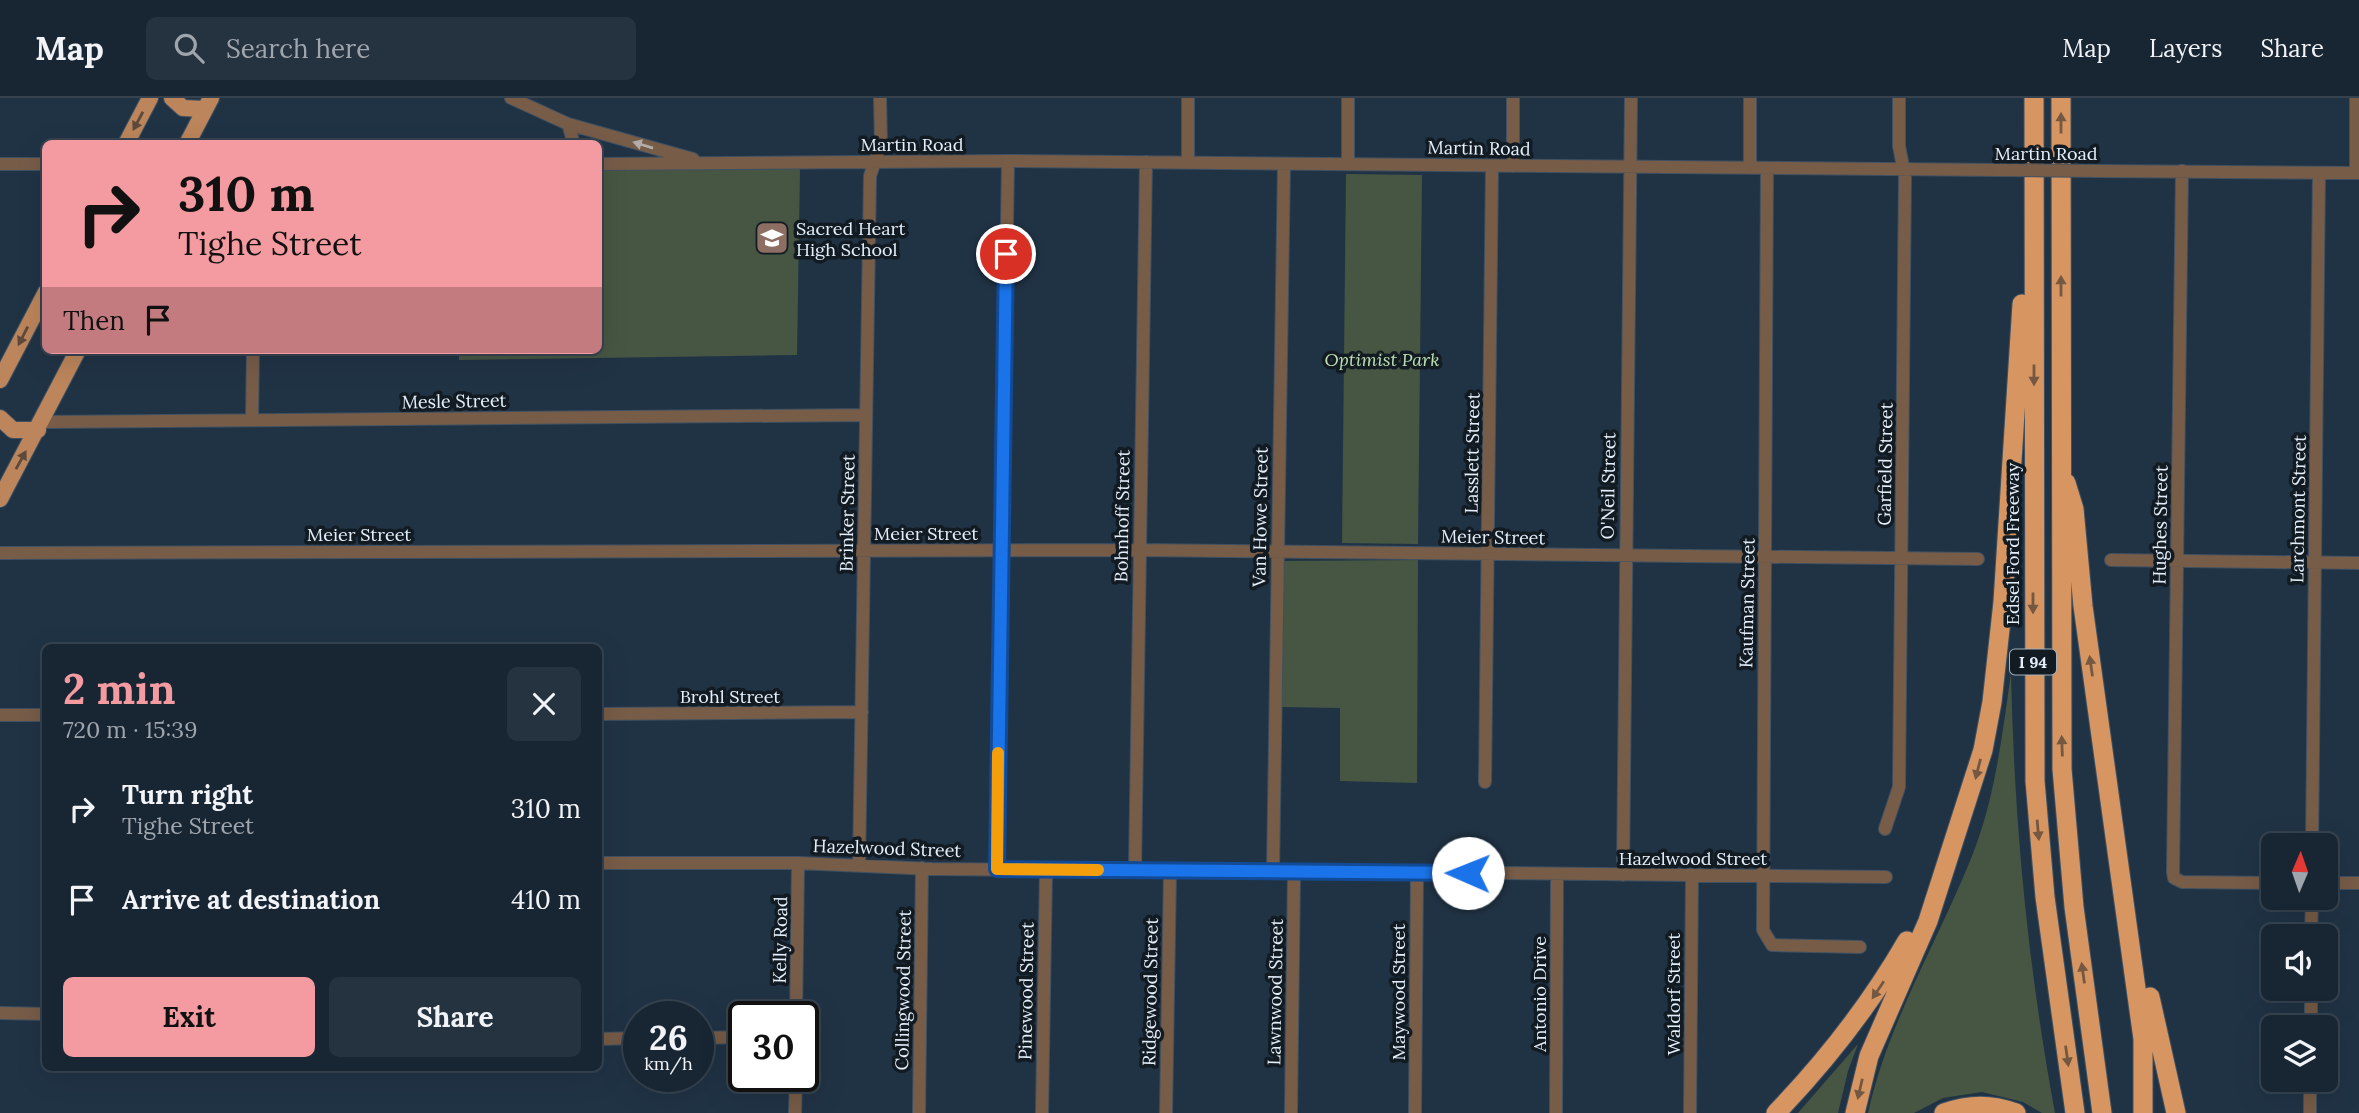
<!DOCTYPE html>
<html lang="en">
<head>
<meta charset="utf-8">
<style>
  :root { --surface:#182634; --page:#253240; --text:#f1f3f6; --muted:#9fa5ac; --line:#36434f; --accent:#f49aa1 }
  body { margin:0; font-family:Lora,serif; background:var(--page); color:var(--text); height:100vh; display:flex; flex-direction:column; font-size:26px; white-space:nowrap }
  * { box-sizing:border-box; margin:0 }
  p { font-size:23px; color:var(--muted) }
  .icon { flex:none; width:38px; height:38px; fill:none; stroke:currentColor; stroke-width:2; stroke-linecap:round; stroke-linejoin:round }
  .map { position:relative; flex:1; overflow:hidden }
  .side { position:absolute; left:42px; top:546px; width:560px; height:427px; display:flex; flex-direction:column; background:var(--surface); border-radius:10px; box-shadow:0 7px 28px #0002,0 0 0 2px var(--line) }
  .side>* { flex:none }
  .guide { position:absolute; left:42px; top:42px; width:560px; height:214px; border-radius:10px; box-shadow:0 7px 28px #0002,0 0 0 2px var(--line); background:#f49aa1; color:#111; overflow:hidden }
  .needle { width:46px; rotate:2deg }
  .buttons { position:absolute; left:2261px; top:735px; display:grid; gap:14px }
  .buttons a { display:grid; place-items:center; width:77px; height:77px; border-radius:10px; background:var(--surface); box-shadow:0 7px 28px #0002,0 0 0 2px var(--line); font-size:35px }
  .speed { position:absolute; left:623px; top:903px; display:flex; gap:14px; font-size:35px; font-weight:700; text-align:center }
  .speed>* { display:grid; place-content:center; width:91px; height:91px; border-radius:50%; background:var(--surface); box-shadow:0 7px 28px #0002,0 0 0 2px var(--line); line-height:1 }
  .speed small { font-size:18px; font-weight:400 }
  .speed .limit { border:4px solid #111; border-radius:10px; background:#fff; color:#111 }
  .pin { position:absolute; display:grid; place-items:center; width:60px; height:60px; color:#fff; margin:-30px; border:4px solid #fff; border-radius:50%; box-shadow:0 2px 7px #0007 }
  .me { position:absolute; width:77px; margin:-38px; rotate:271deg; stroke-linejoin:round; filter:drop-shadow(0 0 5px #0008) }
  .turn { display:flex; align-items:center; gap:24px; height:147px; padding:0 21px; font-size:32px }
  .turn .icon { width:91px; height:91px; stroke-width:2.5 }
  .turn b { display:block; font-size:49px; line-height:60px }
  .then { display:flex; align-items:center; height:66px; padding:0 21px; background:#0003; gap:14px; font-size:26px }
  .round { display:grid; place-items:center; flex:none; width:74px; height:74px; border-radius:10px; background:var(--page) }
  .head { display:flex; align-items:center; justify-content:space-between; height:119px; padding:0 21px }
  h1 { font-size:42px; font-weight:800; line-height:52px; color:var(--accent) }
  .button { display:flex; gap:14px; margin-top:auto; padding:14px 21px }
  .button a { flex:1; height:80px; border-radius:10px; background:var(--accent); color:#111; font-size:28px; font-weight:800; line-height:80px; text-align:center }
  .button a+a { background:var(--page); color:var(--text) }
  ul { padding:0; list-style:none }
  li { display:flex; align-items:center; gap:21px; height:91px; padding:0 21px }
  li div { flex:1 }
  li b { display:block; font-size:26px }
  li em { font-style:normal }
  header { display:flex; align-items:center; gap:42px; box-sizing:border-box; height:98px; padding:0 35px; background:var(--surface); border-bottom:2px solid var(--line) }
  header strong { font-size:33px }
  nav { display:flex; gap:38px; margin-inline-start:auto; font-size:24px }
  .search { width:490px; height:63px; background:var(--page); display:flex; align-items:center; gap:18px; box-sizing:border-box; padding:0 24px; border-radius:10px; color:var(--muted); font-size:26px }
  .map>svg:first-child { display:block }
</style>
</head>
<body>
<header>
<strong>Map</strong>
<div class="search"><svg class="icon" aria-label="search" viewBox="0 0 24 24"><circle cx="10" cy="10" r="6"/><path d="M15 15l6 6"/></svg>Search here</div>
<nav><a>Map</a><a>Layers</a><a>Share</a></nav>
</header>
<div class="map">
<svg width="2359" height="1015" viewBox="0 0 2359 1015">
  <rect width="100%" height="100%" fill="#203345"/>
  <!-- green -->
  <path fill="#475643" d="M800,71L797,257L459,262V252H598L599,72Z
    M1346,76L1422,77L1418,446L1342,445Z
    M1418,462L1417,685L1340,683V610L1281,609L1284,463Z
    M2011,575C2014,723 2028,870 2055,1015H2042L2023,1004L1982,994L1943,1000L1914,1015H1868C1888,925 1936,847 1970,763C1995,703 2002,638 2011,575Z
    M1858,946L1848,973L1838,1015H1798Z"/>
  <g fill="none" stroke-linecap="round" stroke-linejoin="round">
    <defs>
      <path id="minor" d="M511,0L568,26L693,61
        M1513,0V68
        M2356,0V75
        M568,26L574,46
        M1188,65V0
        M0,66H46
        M598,66L1008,63L1998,72
        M1348,66V0
        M1750,70V0
        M1767,70L1763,832L1772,847L1860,849
        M2097,73L2359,75
        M2182,73L2173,774L2174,780L2182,784L2273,785
        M252,322L253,252
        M42,324L866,317
        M0,455L1139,452L1978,461
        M2111,462L2359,465
        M598,616L862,614
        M0,617H46
        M1485,684L1492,68
        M1885,731L1899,689L1905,79L1899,48V0
        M2312,747L2319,75
        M598,765H798L932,771L1468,775
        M859,768L870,78L881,45L880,0
        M997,771L1008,63
        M1135,772L1146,64
        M1273,773L1284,66
        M1499,775L1886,779
        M1623,777L1631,0
        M2326,785H2359
        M2311,838L2312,800
        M0,915L46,916
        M796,919L798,765
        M2311,929V891
        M698,940L744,939
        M598,941L639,940
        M795,1015L796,978
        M919,1015L922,770
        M1042,1015L1046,772
        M1166,1015L1170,773
        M1291,1015L1294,774
        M1415,1015L1417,774
        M1556,1015L1557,776
        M1690,1015L1692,777
        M2310,1015V982"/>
      <path id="major" d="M172,0L183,10L205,11
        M126,46L150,0
        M187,46L211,0
        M0,282L46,194
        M0,320L13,332H38
        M0,401L78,252"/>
      <path id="highway" d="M2034,0L2035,683L2045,799L2075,1015
        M2061,0L2062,671L2074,809L2102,1015
        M2066,385L2074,411L2083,508L2143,941V1015
        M2150,899L2176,1015
        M1776,1015C1827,962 1870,907 1907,843
        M1855,1015L1869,958L1928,823L1983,652L1992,604L2003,504L2022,206
        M1944,1015C1970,1006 1991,1006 2016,1015"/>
    </defs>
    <!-- minor casing -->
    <use href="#minor" stroke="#3f5162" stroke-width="14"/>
    <!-- major casing -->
    <use href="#major" stroke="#3f5162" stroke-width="18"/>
    <!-- highway casing -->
    <use href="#highway" stroke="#3f5162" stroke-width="21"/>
    <!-- minor -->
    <use href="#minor" stroke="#775c48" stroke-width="12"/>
    <!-- major -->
    <use href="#major" stroke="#bc855b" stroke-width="16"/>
    <!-- highway -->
    <use href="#highway" stroke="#d79562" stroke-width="19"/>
    <defs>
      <path id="minor-bridge" d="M1998,72L2097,73"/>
    </defs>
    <!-- minor-bridge casing -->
    <use href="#minor-bridge" stroke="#3f5162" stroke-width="14" stroke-linecap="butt"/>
    <!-- minor-bridge -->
    <use href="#minor-bridge" stroke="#775c48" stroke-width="12"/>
  </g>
  <!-- one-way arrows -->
  <defs><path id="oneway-solid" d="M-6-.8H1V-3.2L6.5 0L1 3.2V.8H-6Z" transform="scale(1.75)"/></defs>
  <g fill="#5e4a3c">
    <use href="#oneway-solid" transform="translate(138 23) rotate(118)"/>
    <use href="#oneway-solid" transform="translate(23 238) rotate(117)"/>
    <use href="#oneway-solid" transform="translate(21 362) rotate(-61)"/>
  </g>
  <g fill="#745842">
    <use href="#oneway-solid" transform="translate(2061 25) rotate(-90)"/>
    <use href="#oneway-solid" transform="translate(2061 188) rotate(-90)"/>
    <use href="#oneway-solid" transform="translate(2034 277) rotate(90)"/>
    <use href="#oneway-solid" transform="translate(2033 505) rotate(90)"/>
    <use href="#oneway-solid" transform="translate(2091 568) rotate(-98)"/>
    <use href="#oneway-solid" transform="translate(2062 648) rotate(-92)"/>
    <use href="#oneway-solid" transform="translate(1978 671) rotate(104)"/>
    <use href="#oneway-solid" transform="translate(2038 732) rotate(85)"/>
    <use href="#oneway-solid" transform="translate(2083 875) rotate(-98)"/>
    <use href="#oneway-solid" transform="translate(1878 892) rotate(124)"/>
    <use href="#oneway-solid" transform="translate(2067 958) rotate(82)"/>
    <use href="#oneway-solid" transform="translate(1860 991) rotate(103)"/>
  </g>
  <use fill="#b2adaa" href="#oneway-solid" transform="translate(643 47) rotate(-163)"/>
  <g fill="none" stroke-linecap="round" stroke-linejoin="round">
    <defs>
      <path id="route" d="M1006,156L997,771L1468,775"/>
    </defs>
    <!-- route casing -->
    <use href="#route" stroke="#114b97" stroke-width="18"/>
    <!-- route -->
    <use href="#route" stroke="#1a73e8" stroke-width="12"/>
    <!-- slow -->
    <path stroke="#f59e0b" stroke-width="12" d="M998,655L997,771L1098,772"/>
  </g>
  <!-- icons -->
  <defs>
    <symbol id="school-square" viewBox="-11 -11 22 22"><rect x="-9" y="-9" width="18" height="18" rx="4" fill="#8d6e63" stroke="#121a22"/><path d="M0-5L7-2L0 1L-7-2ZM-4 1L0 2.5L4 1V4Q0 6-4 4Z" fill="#fff"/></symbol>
  </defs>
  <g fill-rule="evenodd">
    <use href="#school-square" x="753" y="121" width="38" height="38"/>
  </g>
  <g text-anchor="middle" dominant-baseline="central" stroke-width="7" stroke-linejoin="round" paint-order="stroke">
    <!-- shield labels -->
    <rect fill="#121a22" stroke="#a4afba" stroke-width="2" x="2010" y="551.5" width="46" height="25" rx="5"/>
    <g font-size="16" font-weight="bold" fill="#e3effb">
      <text x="2033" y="564">I 94</text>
    </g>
    <!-- street labels -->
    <g font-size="18" fill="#e3effb" stroke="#121a22">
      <text x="912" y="46">Martin Road</text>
      <text transform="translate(1479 50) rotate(1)">Martin Road</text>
      <text x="2046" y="55">Martin Road</text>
      <text transform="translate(454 303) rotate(-1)">Mesle Street</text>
      <text transform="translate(1472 355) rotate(-89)">Lasslett Street</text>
      <text transform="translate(1885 366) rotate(-89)">Garfield Street</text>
      <text transform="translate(1608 388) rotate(-89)">O'Neil Street</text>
      <text transform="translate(2298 411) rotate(-89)">Larchmont Street</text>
      <text transform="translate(847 415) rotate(-89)">Brinker Street</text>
      <text transform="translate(1122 418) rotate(-89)">Bohnhoff Street</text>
      <text transform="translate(1260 419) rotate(-89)">Van Howe Street</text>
      <text transform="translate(2160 427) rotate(-89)">Hughes Street</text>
      <text x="926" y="435">Meier Street</text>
      <text x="359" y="436">Meier Street</text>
      <text transform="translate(1493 439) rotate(1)">Meier Street</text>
      <text transform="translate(2012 446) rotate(-90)">Edsel Ford Freeway</text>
      <text transform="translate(1747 505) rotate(-89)">Kaufman Street</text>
      <text x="730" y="598">Brohl Street</text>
      <text transform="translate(887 750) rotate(2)">Hazelwood Street</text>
      <text x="1693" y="760">Hazelwood Street</text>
      <text transform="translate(780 842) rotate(-89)">Kelly Road</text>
      <text transform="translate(903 892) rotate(-89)">Collingwood Street</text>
      <text transform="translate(1026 893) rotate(-89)">Pinewood Street</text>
      <text transform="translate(1150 894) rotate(-89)">Ridgewood Street</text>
      <text transform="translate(1275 894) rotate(-89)">Lawnwood Street</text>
      <text transform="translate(1398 894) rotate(-90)">Maywood Street</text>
      <text transform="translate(1539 896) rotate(-90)">Antonio Drive</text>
      <text transform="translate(1673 896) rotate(-90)">Waldorf Street</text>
    </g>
    <!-- poi labels -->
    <g font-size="18" fill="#e3effb" stroke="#121a22" text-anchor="start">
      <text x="796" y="130">Sacred Heart<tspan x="796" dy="21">High School</tspan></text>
    </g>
    <!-- park labels -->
    <g font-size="18" font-style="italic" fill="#bce0b2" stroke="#121a22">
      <text x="1382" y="261">Optimist Park</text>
    </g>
  </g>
</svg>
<div class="buttons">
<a><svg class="needle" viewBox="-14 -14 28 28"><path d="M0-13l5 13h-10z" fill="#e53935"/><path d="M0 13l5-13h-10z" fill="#9fa5ac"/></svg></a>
<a><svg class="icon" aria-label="sound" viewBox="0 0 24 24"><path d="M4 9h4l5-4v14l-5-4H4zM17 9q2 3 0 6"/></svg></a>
<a><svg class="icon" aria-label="layers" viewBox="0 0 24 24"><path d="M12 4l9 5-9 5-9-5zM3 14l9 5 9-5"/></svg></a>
</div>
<div class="speed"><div>26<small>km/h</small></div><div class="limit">30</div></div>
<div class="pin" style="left:1006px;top:156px;background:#d93025"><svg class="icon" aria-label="arrive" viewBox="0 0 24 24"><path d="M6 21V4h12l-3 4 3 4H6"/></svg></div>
<svg class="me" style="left:1468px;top:775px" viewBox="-20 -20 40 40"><circle r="19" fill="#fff"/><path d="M0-13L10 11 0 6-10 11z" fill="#1a73e8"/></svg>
<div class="guide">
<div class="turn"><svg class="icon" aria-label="right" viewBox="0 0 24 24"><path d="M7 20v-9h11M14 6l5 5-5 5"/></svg><div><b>310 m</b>Tighe Street</div></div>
<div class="then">Then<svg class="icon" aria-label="arrive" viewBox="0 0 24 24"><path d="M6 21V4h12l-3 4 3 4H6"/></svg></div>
</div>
<section class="side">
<div class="head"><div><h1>2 min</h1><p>720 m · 15:39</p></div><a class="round"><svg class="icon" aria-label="close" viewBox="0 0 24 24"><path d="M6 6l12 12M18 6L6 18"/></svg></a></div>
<ul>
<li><svg class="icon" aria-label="right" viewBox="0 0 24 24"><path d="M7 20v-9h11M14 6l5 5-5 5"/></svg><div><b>Turn right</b><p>Tighe Street</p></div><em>310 m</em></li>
<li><svg class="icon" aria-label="arrive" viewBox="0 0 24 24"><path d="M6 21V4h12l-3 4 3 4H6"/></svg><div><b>Arrive at destination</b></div><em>410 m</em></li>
</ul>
<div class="button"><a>Exit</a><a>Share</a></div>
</section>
</div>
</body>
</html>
